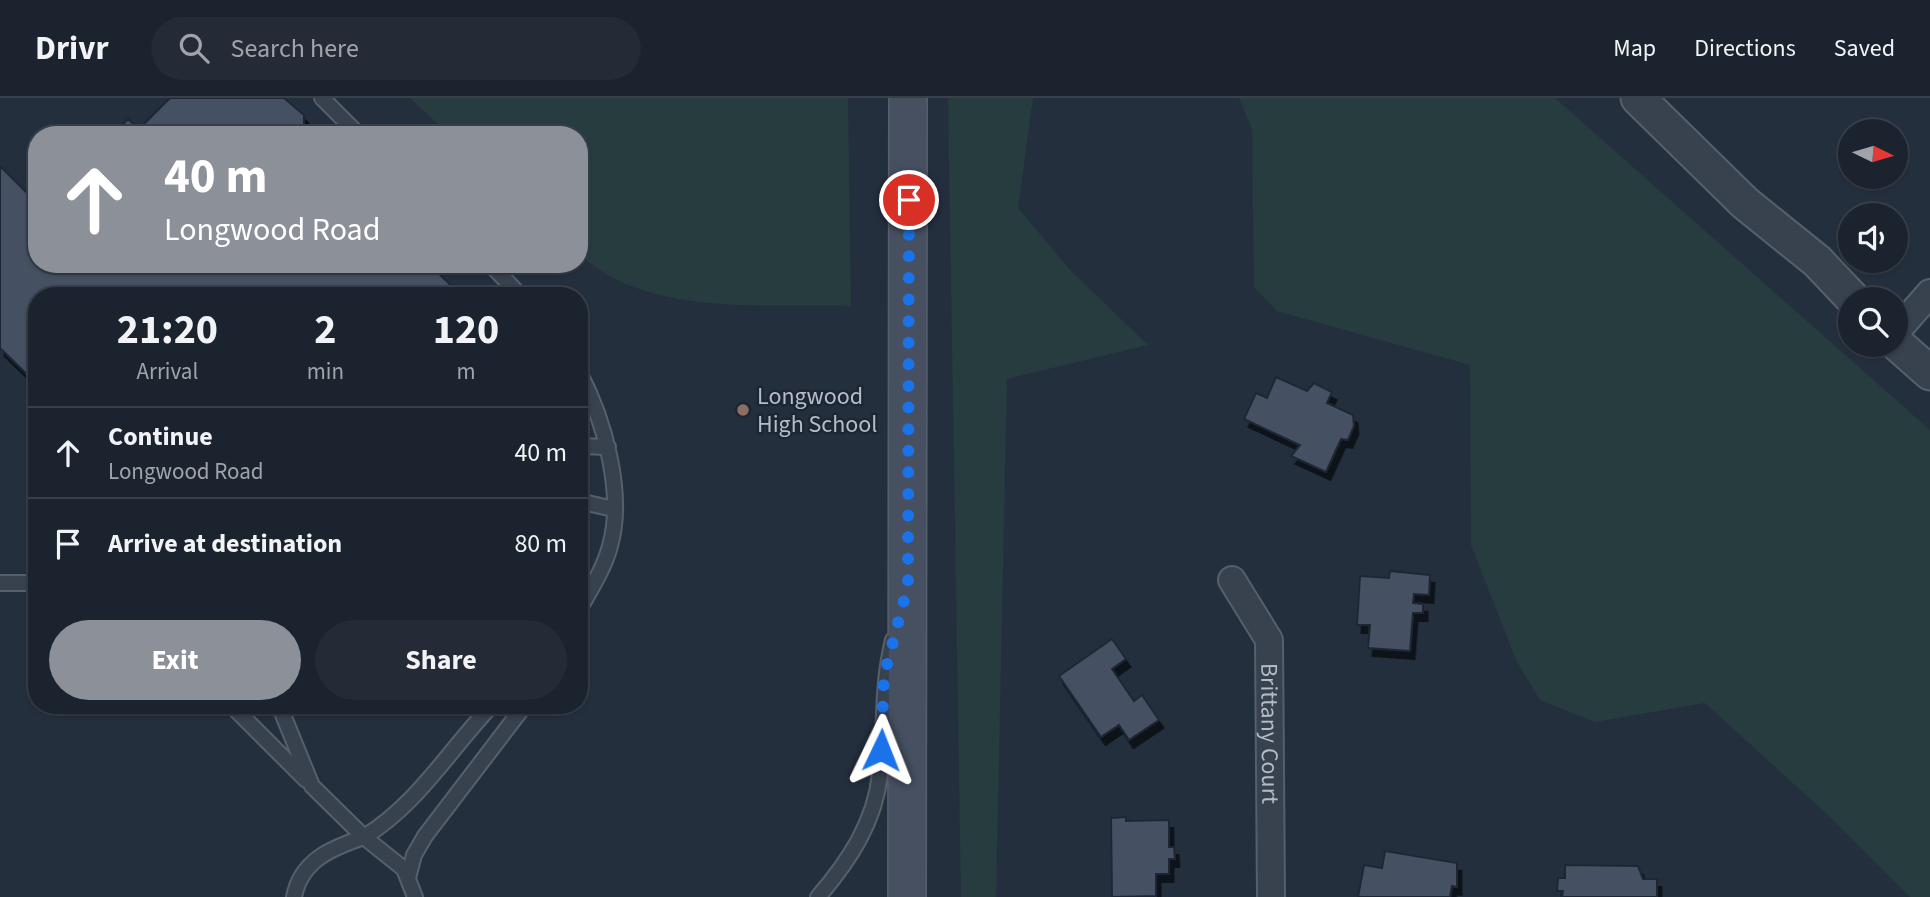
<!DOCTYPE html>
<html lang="en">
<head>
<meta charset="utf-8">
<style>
  :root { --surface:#1b232e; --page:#242b36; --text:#f1f3f6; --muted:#a0a4aa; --line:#39404a; --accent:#8c9099 }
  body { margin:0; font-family:"Source Sans 3",sans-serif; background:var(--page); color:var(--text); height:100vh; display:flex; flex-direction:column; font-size:26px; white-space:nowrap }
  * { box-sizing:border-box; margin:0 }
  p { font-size:23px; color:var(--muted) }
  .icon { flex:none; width:38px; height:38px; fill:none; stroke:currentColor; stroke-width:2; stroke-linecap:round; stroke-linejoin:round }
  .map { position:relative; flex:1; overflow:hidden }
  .sheet { position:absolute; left:28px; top:189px; width:560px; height:427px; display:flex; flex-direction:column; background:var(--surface); border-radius:28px; box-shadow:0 2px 5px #0004,0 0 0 2px var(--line) }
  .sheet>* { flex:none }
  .guide { position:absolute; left:28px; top:28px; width:560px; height:147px; border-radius:28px; box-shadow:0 2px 5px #0004,0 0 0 2px var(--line); background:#8c9099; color:#fff; overflow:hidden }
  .needle { width:46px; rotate:95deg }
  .tools { position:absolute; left:1838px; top:21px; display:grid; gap:14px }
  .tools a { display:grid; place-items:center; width:70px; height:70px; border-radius:50%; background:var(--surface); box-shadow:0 2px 5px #0004,0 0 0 2px var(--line); font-size:35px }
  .pin { position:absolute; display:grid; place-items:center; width:60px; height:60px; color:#fff; margin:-30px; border:4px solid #fff; border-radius:50%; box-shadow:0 2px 7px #0007 }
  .me { position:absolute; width:77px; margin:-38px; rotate:2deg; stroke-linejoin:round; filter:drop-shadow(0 0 5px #0008) }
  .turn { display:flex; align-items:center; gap:24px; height:147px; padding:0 21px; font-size:32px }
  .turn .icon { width:91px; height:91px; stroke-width:2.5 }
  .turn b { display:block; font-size:49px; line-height:60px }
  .eta { display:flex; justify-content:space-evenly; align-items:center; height:119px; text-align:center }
  .eta b { font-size:42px; font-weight:700; line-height:49px }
  .primary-button { display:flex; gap:14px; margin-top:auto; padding:14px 21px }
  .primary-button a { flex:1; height:80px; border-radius:42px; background:var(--accent); color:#fff; font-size:28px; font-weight:700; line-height:80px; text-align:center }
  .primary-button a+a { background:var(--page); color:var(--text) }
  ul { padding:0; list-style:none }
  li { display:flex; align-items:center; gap:21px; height:91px; padding:0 21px; border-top:2px solid var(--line) }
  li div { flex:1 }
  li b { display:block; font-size:26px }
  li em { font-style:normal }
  header { display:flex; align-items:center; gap:42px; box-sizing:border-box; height:98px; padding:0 35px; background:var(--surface); border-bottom:2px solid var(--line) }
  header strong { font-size:33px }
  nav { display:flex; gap:38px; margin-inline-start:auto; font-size:24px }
  .search { width:490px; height:63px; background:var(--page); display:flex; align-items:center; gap:18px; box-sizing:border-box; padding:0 24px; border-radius:38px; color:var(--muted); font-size:26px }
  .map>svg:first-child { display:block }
</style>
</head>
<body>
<header>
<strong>Drivr</strong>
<div class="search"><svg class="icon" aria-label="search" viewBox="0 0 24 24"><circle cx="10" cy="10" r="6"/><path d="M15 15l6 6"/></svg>Search here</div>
<nav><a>Map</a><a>Directions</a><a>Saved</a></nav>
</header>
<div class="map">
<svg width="1930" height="799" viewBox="0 0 1930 799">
  <defs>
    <filter id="shadow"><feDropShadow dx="4.5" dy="8" stdDeviation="0" flood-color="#0009"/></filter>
  </defs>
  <rect width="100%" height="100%" fill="#242f3e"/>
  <!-- green -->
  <path fill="#263c3f" d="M410,0H848L851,208C762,205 649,220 579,156V37H450Z
    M948,0H1033L1018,110L1071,173L1148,247L1007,281L996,799H961Z
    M1239,0H1555L1930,332V799H1910L1828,717L1705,605L1595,624L1540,602L1517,564L1471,447L1470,267L1277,213L1254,189L1252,31Z"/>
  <!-- building -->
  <path fill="#455162" stroke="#1f2835" stroke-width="2" filter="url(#shadow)" d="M170,0H284L304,17V37H113L128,21L139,31Z
    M0,68L37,105V166H429L462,198H37V286L0,250Z
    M1276,279L1307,293L1314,285L1332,294L1327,305L1353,317L1354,328L1348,342L1341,341L1326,374L1291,358L1300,347L1244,321L1256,295L1267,300Z
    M1390,473L1430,477L1429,497L1414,496L1413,505L1423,506V515H1413L1410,553L1368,550L1370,527H1357L1360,478L1389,480Z
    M1112,541L1126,561L1112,571L1134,603L1142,597L1159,622L1129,642L1119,627L1101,639L1059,578Z
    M1126,719V723L1169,722V749H1174L1175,761H1169V776H1156V798L1112,799L1111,720Z
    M1385,753L1457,765V789L1452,788L1450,799H1358L1364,767L1382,770Z
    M1565,767L1638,768L1643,781H1657V799H1562L1563,793H1557L1558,780H1565Z"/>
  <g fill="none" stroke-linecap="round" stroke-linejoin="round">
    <defs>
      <path id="service" d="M322,0L359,37
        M490,166L521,198
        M579,274C604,321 625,395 610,448C604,471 590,492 579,512
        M579,348L608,349
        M579,403L613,411
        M0,485H37
        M231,607L306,682
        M279,607L312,688L364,739C417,707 450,651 492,607
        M408,780L414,757L425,738L525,607
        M294,799C301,762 332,750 364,739L404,771L415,799
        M818,799C849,763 875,724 880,676C886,628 881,591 893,542"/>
      <g id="minor">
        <path d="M1895,235L1930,195"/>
        <path id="s1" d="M1232,482L1269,542L1271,799"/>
      </g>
      <path id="tertiary" d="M1638,0L1745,105L1817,163L1853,201
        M1895,244L1930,275"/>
      <path id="secondary" d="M907,799L908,0"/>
    </defs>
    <!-- service casing -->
    <use href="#service" stroke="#565f6c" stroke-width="18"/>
    <!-- minor casing -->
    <use href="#minor" stroke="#565f6c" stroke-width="30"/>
    <!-- tertiary casing -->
    <use href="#tertiary" stroke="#565f6c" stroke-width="37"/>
    <!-- secondary casing -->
    <use href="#secondary" stroke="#565f6c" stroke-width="40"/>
    <!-- service -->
    <use href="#service" stroke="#38414e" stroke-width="14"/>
    <!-- minor -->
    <use href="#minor" stroke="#38414e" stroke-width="26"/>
    <!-- tertiary -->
    <use href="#tertiary" stroke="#38414e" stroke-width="33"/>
    <!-- secondary -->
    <use href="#secondary" stroke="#465061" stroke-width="37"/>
  </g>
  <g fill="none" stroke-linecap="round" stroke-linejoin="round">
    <!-- route -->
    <path stroke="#1a73e8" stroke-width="12" stroke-dasharray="0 21.6" d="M881,652L884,578L908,487L909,102"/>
  </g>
  <!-- markers -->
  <circle fill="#8d6e63" stroke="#1d2633" stroke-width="2.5" cx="743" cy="312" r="7"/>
  <g text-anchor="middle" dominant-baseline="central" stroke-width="5" stroke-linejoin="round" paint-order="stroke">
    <!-- poi labels -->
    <g font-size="24" fill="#b4bcc9" stroke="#1d2633" text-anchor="start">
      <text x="757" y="298">Longwood<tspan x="757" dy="28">High School</tspan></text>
    </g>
    <!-- street labels -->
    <g font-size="24" fill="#b4bcc9" stroke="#1d2633">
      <text stroke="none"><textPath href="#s1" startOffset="164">Brittany Court</textPath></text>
    </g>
  </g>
</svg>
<div class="tools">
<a><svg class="needle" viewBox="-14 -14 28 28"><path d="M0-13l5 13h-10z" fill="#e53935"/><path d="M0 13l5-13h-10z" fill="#a0a4aa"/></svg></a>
<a><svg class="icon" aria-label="sound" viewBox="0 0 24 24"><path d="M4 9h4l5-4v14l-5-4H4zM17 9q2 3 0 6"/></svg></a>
<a><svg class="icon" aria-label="search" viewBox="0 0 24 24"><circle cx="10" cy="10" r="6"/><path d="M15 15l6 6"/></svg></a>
</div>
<div class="pin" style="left:909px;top:102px;background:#d93025"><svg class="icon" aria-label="arrive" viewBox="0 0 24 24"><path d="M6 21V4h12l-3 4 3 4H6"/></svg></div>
<svg class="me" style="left:881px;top:652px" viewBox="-20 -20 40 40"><path d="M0-17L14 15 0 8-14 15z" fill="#1a73e8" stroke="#fff" stroke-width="4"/></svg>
<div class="guide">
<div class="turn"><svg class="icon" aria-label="ahead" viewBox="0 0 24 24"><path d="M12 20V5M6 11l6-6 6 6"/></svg><div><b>40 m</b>Longwood Road</div></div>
</div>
<section class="sheet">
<div class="eta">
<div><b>21:20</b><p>Arrival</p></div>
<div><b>2</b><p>min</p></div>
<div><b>120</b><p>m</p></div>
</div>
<ul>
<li><svg class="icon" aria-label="ahead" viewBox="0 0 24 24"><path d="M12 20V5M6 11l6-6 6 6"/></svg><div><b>Continue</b><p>Longwood Road</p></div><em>40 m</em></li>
<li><svg class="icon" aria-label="arrive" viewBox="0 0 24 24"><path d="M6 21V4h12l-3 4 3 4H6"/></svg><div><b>Arrive at destination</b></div><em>80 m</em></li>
</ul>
<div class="primary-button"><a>Exit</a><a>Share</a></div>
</section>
</div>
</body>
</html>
